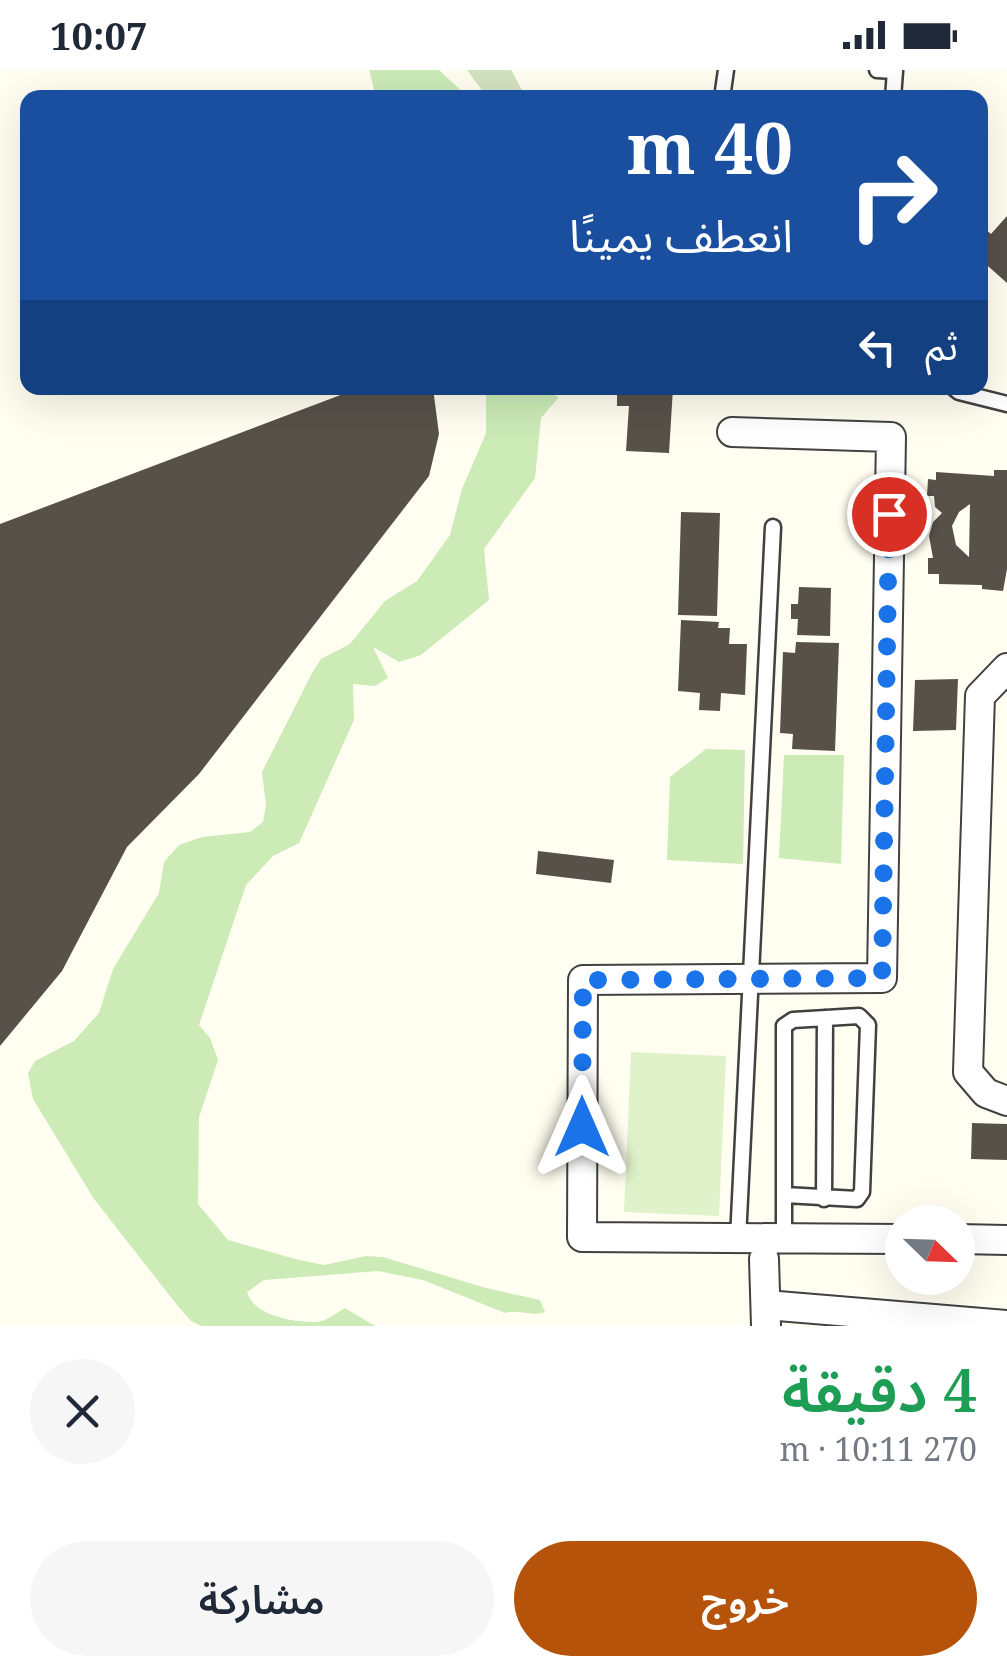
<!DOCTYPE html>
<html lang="ar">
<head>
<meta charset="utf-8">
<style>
  :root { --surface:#fff; --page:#f6f6f7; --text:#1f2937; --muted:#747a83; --accent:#b45309 }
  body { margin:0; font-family:"Noto Serif","Noto Sans Arabic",serif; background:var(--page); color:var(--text); direction:rtl; height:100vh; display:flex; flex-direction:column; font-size:38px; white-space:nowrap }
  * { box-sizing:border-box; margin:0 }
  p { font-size:32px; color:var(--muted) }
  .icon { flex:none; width:55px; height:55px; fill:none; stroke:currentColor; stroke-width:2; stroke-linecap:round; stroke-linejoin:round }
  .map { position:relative; height:1256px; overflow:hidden; direction:ltr }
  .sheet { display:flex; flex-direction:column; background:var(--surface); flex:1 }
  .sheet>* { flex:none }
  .guide { position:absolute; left:20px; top:20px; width:968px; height:305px; border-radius:20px; box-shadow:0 10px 40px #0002; direction:rtl; background:#1a4fa0; color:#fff; overflow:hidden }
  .needle { width:65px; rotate:113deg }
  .controls { position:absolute; left:885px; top:1135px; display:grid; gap:20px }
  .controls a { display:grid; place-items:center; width:90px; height:90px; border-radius:50%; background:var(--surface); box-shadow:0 10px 40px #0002; font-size:50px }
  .pin { position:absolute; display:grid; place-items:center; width:85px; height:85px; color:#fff; margin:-42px; border:5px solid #fff; border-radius:50%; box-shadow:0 2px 10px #0007 }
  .me { position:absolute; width:110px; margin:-55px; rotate:0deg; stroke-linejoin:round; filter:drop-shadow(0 0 8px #0008) }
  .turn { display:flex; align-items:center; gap:35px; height:210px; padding:0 30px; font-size:45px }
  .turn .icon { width:130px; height:130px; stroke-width:2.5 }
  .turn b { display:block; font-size:70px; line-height:85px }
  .then { display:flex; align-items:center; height:95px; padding:0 30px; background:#0003; gap:20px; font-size:38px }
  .round { display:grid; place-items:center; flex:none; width:105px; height:105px; border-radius:52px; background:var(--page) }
  .summary { display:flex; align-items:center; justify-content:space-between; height:170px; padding:0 30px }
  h1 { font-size:60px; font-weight:600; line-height:75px; color:#1e9e55 }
  .button { display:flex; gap:20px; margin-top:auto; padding:20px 30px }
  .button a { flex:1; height:115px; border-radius:60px; background:var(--accent); color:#fff; font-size:40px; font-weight:600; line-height:115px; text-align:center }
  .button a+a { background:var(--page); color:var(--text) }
  .status { display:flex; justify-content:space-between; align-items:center; height:70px; padding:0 50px; background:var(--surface); direction:ltr }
  .status svg { height:28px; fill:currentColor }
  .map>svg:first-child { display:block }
</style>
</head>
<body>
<div class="status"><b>10:07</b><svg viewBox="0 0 49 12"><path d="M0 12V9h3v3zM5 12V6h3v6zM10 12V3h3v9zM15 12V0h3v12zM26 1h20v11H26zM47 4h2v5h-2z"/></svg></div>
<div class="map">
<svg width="1007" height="1256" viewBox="0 0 1007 1256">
  <rect width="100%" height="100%" fill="#fffef0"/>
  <!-- green -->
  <path fill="#ccebb7" d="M369,0H439L468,27H376Z
    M486,318H544V321L559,327L541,348L535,408L484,479L489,530L421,585L399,592L373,577L388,608L375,616L353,614L354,650L299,773L273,786L246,815L199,955L210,968L218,990L199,1047L198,1134L228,1170L295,1189L324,1195L366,1186L383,1187L486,1218L540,1230L545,1242C532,1247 519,1239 505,1243L423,1210L378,1201L264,1210L247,1222C254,1246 292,1252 316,1252C325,1252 336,1243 345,1238L375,1256H202L191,1251L177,1235L94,1129L33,1029L28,1003L35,991L74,971L99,943L113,899L159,823L164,792L179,775L202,767L250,762L263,752L266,735L262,702L312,603L321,589L350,574L385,531L417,511L450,465L462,419L486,363Z
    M706,679L745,680L743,794L667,790L670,707Z
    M784,685H844L841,794L779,788Z"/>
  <!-- cemetery -->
  <path fill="#d3e2bf" d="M467,0H511L526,27H487Z"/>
  <!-- pitch -->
  <path fill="#dff2ca" d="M631,982L726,986L719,1146L624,1142Z"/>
  <!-- building -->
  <path fill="#58514a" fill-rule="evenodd" d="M1007,146V213L980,189V163L984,158L991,164Z
    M359,318H433L439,364L429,406L199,704L127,777L62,901L0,976V454Z
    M617,318H673L669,383L626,381L629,336H617Z
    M994,400H1007V499L1003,521L982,519V515L939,514V504H928V488H933L929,466L933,452L942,443L935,437L934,426H927L928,409L936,410V402L994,406ZM970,434L969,487L956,475L952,456L959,442Z
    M681,442L720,443L717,546L678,545Z
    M799,517L831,518L830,566L797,565L798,549H791V534H798Z
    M681,550L719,552L718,558H730L729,574H747L745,625L721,623L720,641L699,640L700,623L678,621Z
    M796,572L839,573L835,681L792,679L793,664L780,663L783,582L795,583Z
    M958,609L956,660L913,661L915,610Z
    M538,781L614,790L611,813L536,804Z
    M972,1053L1007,1054V1090L971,1089Z"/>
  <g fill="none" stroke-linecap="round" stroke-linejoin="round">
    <defs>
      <path id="lane" d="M877,0L895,1L893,28
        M722,28L726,0
        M954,318L959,322L1007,334
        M824,1129L825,948
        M738,1169L773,457
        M784,1169V956L793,950L859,946L868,955L862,1122L857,1129L785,1125"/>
      <path id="street" d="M732,362L891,367L882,908L583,910L582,1167L902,1169
        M1007,598L980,626L968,1002L986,1023L1007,1031
        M958,1169L1007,1170
        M764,1189L766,1256
        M766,1235L1007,1255"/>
    </defs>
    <!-- lane casing -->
    <use href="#lane" stroke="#414141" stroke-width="19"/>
    <!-- street casing -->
    <use href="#street" stroke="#414141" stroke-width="32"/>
    <!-- lane -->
    <use href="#lane" stroke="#fff" stroke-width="14"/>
    <!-- street -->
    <use href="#street" stroke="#fff" stroke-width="28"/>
  </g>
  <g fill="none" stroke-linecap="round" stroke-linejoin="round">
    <!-- route -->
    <path stroke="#1a73e8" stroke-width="18" stroke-dasharray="0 32.4" d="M582,1057L583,910L882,908L889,444"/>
  </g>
</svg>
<div class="controls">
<a><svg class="needle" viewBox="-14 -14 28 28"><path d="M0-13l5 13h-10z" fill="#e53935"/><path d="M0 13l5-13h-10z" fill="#747a83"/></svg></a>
</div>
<div class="pin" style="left:889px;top:444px;background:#d93025"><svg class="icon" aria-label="arrive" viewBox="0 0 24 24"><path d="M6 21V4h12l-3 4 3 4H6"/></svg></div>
<svg class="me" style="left:582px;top:1057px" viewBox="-20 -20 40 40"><path d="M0-17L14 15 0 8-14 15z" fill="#1a73e8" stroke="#fff" stroke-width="4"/></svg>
<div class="guide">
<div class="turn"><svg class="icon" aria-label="right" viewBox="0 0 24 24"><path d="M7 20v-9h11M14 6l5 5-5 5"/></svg><div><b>40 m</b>انعطف يمينًا</div></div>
<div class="then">ثم<svg class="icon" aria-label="left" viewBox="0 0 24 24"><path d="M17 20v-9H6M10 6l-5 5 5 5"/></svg></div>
</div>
</div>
<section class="sheet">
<div class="summary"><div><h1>4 دقيقة</h1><p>270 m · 10:11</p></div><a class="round"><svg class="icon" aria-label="close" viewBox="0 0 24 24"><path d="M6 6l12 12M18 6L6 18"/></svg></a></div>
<div class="button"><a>خروج</a><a>مشاركة</a></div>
</section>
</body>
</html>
